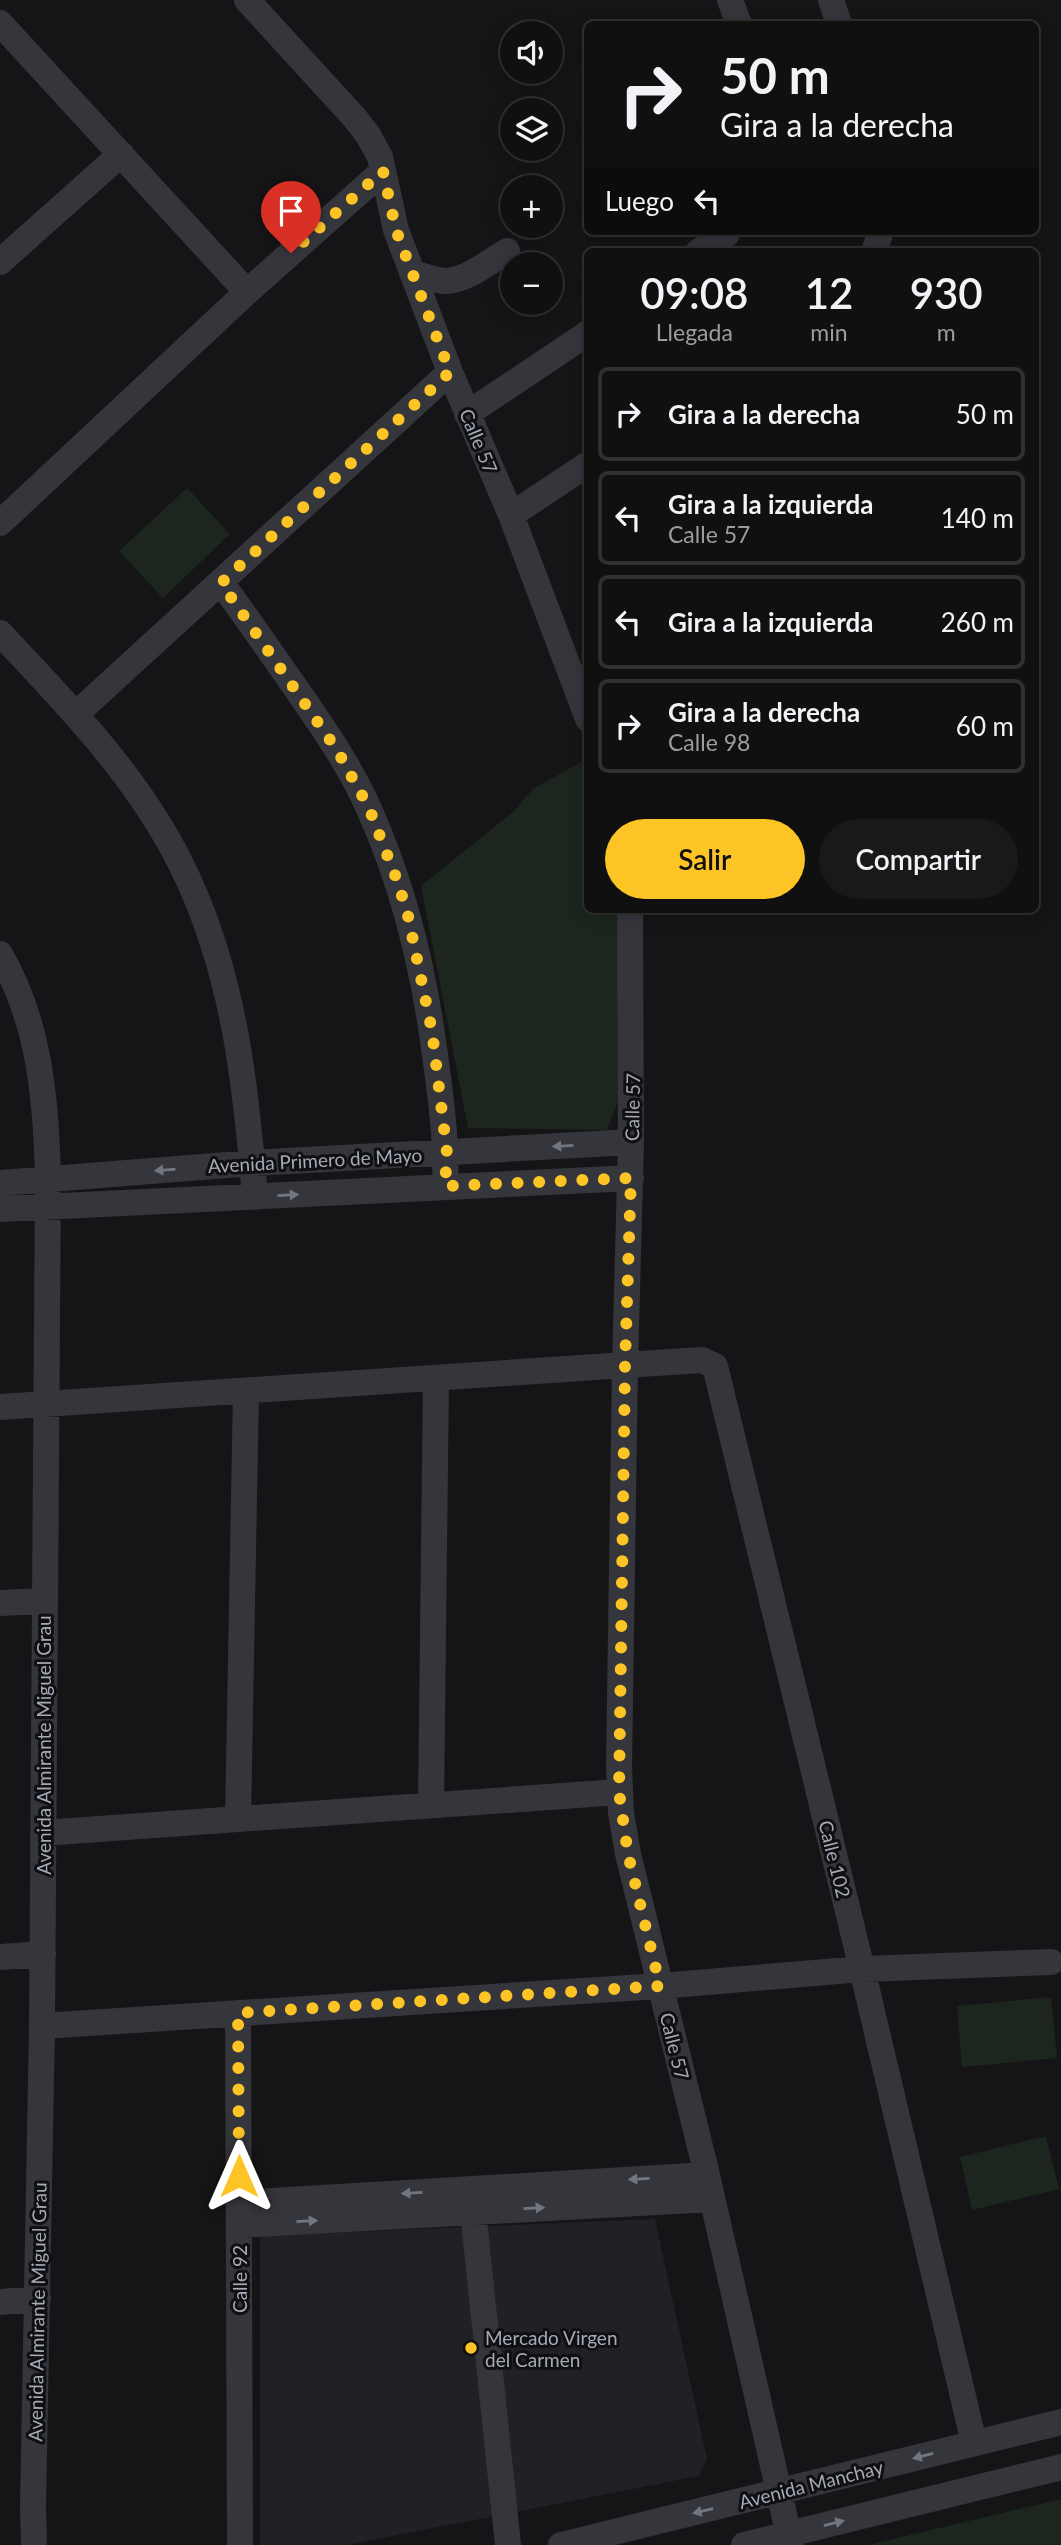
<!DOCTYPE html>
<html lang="es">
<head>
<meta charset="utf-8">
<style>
  :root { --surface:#101011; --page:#19191a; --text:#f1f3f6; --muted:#9c9d9f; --line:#303031; --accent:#fdc426 }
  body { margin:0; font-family:Lato,sans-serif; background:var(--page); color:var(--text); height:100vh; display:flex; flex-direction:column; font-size:26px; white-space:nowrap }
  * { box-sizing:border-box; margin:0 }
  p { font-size:23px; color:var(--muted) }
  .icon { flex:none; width:38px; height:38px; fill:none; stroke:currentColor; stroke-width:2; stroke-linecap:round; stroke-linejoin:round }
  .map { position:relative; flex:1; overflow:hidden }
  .panel { position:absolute; left:584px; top:248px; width:455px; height:665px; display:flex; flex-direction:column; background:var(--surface); border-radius:10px; box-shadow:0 4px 18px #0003,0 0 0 2px var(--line) }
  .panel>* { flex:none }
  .top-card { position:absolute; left:584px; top:21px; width:455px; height:214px; border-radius:10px; box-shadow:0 4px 18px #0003,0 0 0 2px var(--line); background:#101011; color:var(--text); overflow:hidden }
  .buttons { position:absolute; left:500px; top:21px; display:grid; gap:14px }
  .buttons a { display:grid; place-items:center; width:63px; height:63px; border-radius:50%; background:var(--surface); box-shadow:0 4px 18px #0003,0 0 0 2px var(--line); font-size:35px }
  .pin { position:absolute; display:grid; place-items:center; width:60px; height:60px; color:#fff; margin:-72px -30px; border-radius:50% 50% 50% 0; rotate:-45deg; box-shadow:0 0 7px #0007 }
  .pin .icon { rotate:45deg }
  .me { position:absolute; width:77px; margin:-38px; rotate:0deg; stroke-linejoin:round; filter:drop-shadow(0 0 5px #0008) }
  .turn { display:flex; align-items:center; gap:24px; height:147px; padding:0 21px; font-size:32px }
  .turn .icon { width:91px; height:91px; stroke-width:2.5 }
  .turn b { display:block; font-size:49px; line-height:60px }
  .then { display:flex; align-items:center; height:66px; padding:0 21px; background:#0003; gap:14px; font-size:26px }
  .eta { display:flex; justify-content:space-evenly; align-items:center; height:119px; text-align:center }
  .eta b { font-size:42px; font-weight:600; line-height:49px }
  .action { display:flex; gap:14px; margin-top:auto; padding:14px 21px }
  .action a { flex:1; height:80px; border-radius:42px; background:var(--accent); color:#111; font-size:28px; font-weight:600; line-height:80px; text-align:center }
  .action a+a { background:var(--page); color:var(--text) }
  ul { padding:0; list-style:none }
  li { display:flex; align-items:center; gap:21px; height:94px; margin:0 14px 10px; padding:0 7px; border:4px solid var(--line); border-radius:10px }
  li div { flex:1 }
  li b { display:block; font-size:26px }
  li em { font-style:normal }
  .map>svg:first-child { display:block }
</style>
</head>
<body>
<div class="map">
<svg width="1061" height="2545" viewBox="0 0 1061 2545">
  <rect width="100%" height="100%" fill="#151517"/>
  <!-- built -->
  <path fill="#212024" d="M655,2219L707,2459L699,2476L347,2545H260V2236Z"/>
  <!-- green -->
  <path fill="#1c251e" d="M187,488L230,534L163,598L119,551Z
    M588,758V910H619L620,1096L607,1130L468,1128L421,886L512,813L533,789Z
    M1051,1997L1057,2058L962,2067L957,2006Z
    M1046,2136L1059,2189L972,2210L960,2157Z
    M1061,2499V2545H868Z"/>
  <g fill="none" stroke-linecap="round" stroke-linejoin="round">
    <!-- minor -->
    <path stroke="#35363c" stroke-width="26" d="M247,0L354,117L368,135L380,157L396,230L450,372L511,515L588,719
      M730,0L739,24
      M831,0L839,24
      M0,23L247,292
      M698,252L727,234
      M874,252L881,231
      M0,262L121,154
      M412,273C423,275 435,281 446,281C467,280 489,262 507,251
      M467,414L588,333
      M511,515L588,464
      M0,523L247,292L383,171
      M221,583C247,617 270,652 295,687C322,726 350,766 369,809C404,887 424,970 435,1055C441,1099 447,1142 445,1187
      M0,633C71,708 146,785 189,881C235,982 246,1088 255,1197
      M76,714L450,372
      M630,910L631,1142L625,1365L619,1766L621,1813L628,1854L707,2175L791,2545
      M0,954C40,1024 46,1099 48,1178L42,2026L33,2507L34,2545
      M0,1183L252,1163L631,1142
      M0,1209L631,1178
      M0,1407L625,1365L702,1360L715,1366L862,1969L974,2443
      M0,1603L44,1601
      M431,1805L436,1378
      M238,1819L246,1391
      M43,1833L619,1792
      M0,1957L43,1954
      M238,2013L240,2545
      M42,2026L660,1986L862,1969L1051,1962
      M239,2203L707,2175
      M473,2211L508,2545
      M239,2225L712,2199
      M0,2302L38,2299
      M561,2545L1061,2422
      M744,2545L1061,2467"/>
  </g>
  <!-- one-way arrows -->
  <defs><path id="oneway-solid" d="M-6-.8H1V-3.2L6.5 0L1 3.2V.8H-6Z" transform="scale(1.75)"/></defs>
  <g fill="#737680">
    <use href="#oneway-solid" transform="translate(563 1146) rotate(177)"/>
    <use href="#oneway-solid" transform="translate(165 1170) rotate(176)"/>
    <use href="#oneway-solid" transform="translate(288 1195) rotate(-3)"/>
    <use href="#oneway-solid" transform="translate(639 2179) rotate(177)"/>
    <use href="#oneway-solid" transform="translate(412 2193) rotate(177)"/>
    <use href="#oneway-solid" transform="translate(534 2208) rotate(-3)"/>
    <use href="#oneway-solid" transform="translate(307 2221) rotate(-3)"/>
    <use href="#oneway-solid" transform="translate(923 2456) rotate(166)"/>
    <use href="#oneway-solid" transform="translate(703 2511) rotate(167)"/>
    <use href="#oneway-solid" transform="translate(834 2523) rotate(-14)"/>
  </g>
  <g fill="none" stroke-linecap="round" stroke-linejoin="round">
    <!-- route -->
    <path stroke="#fdc426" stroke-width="12" stroke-dasharray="0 21.6" d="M239,2176L238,2013L660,1986L628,1854L619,1792L625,1365L631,1178L445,1186L447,1153L432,1031L407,911L395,875L369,808L337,750L221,583L450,372L396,230L383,171L291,253"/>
  </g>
  <!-- markers -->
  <circle fill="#fdc426" stroke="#101012" stroke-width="2.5" cx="471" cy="2348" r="7"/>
  <g text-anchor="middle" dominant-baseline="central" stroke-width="6" stroke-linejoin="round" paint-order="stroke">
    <!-- street labels -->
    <g font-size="19" fill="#a5aab8" stroke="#101012">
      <text transform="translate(479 441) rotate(67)">Calle 57</text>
      <text transform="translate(632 1107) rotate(-89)">Calle 57</text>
      <text transform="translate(315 1160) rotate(-3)">Avenida Primero de Mayo</text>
      <text transform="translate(43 1745) rotate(-90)">Avenida Almirante Miguel Grau</text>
      <text transform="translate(835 1859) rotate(76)">Calle 102</text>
      <text transform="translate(675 2046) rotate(76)">Calle 57</text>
      <text transform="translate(239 2279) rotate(-90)">Calle 92</text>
      <text transform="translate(37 2312) rotate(-89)">Avenida Almirante Miguel Grau</text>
      <text transform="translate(811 2484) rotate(-14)">Avenida Manchay</text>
    </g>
    <!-- poi labels -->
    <g font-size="19" fill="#a5aab8" stroke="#101012" text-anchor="start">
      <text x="485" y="2337">Mercado Virgen<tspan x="485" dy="22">del Carmen</tspan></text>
    </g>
  </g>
</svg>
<div class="buttons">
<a><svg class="icon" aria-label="sound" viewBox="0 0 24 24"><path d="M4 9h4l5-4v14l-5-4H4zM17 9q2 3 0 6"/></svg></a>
<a><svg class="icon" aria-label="layers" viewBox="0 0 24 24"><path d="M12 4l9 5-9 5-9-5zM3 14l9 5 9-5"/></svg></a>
<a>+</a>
<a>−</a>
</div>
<div class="pin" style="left:291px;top:253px;background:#d93025"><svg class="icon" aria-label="arrive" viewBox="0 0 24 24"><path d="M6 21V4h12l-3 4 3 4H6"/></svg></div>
<svg class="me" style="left:239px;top:2176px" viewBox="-20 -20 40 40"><path d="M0-17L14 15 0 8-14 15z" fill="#fdc426" stroke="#fff" stroke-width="4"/></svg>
<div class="top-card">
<div class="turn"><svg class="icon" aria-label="right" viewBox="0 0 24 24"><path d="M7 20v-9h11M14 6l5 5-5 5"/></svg><div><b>50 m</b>Gira a la derecha</div></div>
<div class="then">Luego<svg class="icon" aria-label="left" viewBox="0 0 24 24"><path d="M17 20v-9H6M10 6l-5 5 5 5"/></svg></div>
</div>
<section class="panel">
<div class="eta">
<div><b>09:08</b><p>Llegada</p></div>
<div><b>12</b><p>min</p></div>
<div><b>930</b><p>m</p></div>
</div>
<ul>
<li><svg class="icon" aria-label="right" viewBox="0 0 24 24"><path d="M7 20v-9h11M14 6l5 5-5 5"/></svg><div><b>Gira a la derecha</b></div><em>50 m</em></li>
<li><svg class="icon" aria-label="left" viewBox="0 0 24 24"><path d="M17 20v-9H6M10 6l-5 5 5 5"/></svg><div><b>Gira a la izquierda</b><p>Calle 57</p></div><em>140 m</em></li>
<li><svg class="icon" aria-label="left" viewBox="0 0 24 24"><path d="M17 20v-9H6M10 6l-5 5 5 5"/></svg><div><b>Gira a la izquierda</b></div><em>260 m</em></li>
<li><svg class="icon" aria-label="right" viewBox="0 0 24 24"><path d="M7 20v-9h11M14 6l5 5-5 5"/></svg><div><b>Gira a la derecha</b><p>Calle 98</p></div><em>60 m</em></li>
</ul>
<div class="action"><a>Salir</a><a>Compartir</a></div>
</section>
</div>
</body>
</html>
